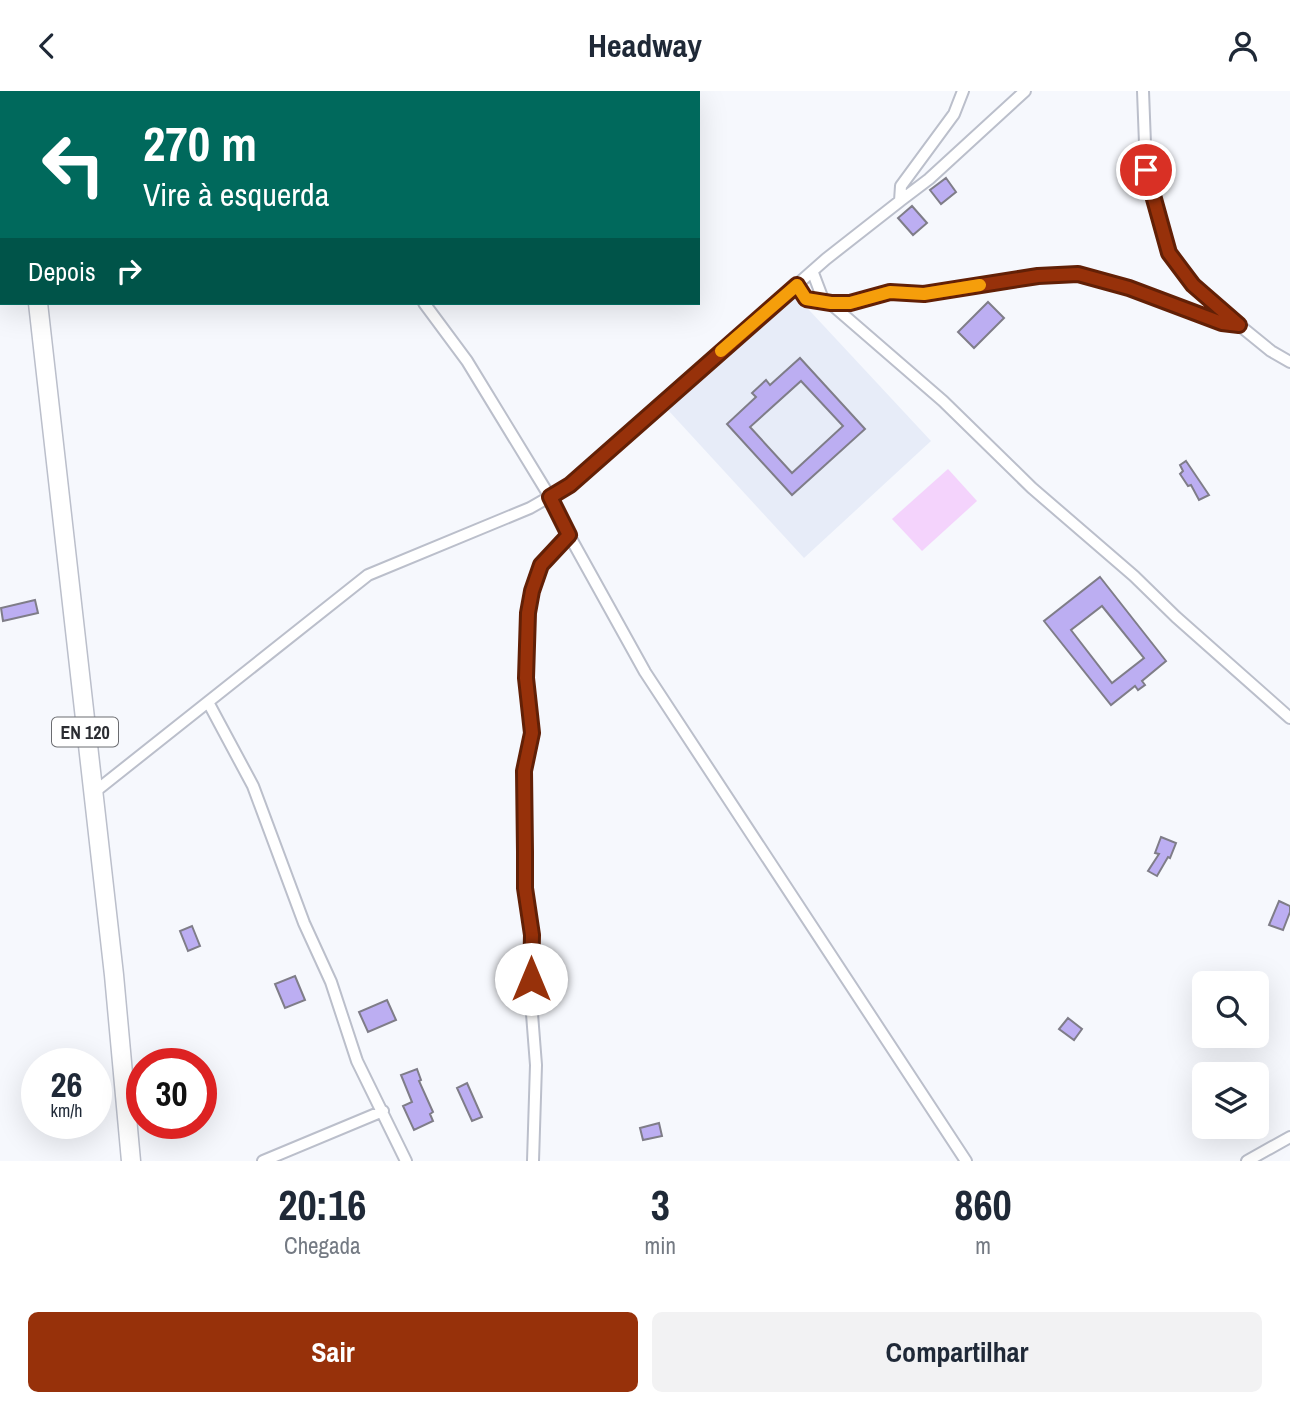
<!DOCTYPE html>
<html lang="pt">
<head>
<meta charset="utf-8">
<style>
  :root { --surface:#fff; --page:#f2f2f3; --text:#1f2937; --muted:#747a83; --accent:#97310a }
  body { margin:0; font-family:"Archivo Narrow",sans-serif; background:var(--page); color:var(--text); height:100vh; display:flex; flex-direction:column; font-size:26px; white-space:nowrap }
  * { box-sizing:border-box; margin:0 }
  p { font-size:23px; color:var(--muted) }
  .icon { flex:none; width:38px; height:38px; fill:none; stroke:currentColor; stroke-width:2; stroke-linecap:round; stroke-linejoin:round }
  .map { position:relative; height:1070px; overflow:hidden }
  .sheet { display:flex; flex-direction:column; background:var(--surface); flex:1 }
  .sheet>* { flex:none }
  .hud { position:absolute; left:0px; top:0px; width:700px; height:214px; box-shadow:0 7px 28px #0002; background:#00695c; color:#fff; overflow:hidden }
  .tools { position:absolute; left:1192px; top:880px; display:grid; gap:14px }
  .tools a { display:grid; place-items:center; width:77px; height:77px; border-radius:10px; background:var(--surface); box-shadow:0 7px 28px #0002; font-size:35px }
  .speed { position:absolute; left:21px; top:957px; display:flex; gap:14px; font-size:35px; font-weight:700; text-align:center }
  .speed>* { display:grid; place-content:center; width:91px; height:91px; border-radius:50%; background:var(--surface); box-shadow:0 7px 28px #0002; line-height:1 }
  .speed small { font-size:18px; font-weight:400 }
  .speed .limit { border:10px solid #d22; background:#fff; color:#111 }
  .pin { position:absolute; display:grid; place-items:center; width:60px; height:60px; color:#fff; margin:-30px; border:4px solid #fff; border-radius:50%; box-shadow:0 2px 7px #0007 }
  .me { position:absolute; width:77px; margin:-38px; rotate:0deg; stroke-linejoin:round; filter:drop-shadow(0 0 5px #0008) }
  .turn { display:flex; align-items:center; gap:24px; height:147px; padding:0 28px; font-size:32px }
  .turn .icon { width:91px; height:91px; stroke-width:2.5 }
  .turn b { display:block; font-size:49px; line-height:60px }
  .then { display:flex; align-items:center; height:66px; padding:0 28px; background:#0003; gap:14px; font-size:26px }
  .eta { display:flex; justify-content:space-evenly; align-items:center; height:119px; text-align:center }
  .eta b { font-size:42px; font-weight:700; line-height:49px }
  .cta { display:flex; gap:14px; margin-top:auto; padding:14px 28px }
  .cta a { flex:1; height:80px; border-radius:10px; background:var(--accent); color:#fff; font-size:28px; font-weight:700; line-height:80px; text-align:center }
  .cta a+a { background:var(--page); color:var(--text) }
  header { display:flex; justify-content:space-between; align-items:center; height:91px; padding:0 28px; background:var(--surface); font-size:32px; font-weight:700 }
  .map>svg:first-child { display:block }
</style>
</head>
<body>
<header><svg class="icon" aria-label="back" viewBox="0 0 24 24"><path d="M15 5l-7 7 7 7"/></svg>Headway<svg class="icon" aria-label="person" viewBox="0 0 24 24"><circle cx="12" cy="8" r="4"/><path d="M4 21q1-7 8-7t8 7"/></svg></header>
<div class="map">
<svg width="1290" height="1070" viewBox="0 0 1290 1070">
  <rect width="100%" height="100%" fill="#f6f8fd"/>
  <!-- built -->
  <path fill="#e7ecf8" d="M796,205L931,350L804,467L668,319Z"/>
  <!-- green -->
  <path fill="#f4d3fc" d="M948,378L977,410L922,460L892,428Z"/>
  <!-- building -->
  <path fill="#bcaef2" stroke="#7f7d88" stroke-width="2" fill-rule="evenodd" d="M946,87L956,101L941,113L930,99Z
    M912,115L927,132L913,144L898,127Z
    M988,211L1004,227L974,257L958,241Z
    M800,267L865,338L792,404L727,333L756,306L752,302L766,289L770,294ZM801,290L843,335L792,382L750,336Z
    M1186,370L1209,404L1199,409L1191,394L1188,395L1180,383L1183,380L1180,374Z
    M1100,486L1166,570L1142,590L1145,594L1138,599L1135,595L1111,614L1044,530ZM1102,515L1144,567L1112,592L1071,539Z
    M35,509L38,522L3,530L1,517Z
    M1161,746L1176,752L1170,767L1168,766L1157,785L1148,780L1159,763L1155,762Z
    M1279,810L1290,815V821L1283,839L1269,834Z
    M192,835L200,855L188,860L180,840Z
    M295,885L305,909L285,917L275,893Z
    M387,909L396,929L368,941L359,921Z
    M1068,927L1082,938L1074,949L1059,938Z
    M417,978L421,989L419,990L433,1021L430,1023L433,1030L414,1039L403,1015L412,1011L401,984Z
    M467,992L482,1026L472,1030L457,997Z
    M659,1032L662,1045L643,1049L640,1037Z"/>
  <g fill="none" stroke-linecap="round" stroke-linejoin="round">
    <defs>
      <path id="service" d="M0,47H2"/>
      <path id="minor" d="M267,0L268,2
        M1143,0L1146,79L1169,162L1193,194L1239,234
        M900,110L929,88L1025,0
        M813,182L824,211
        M797,194L806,208L831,213L850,212L890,200L924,203L1038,185L1078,183L1129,197L1222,232L1239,234L1271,260L1290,271
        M424,212L467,270L550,406L569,444L645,581L966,1070
        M831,213L943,310L1032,397L1134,485L1176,526L1290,627
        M208,611L253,695L304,832L331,891L357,970L406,1070
        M92,703L368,484L530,417L570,394L826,168L900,110L901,95L954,23L963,0
        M263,1070L383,1020
        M533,1070L536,974L531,910L532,844L525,797V761L524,680L532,642L526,587L528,522L532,500L541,474L569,444
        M1247,1070L1290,1046"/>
      <path id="primary" d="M14,0V2
        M38,212L114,884L131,1070"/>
    </defs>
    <!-- service casing -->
    <use href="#service" stroke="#bbbfcb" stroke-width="9"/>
    <!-- minor casing -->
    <use href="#minor" stroke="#bbbfcb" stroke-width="14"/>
    <!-- primary casing -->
    <use href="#primary" stroke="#bbbfcb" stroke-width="21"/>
    <!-- path -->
    <path stroke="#a3a5aa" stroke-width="2" stroke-dasharray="5 3.5" stroke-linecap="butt" d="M0,209H2"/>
    <!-- service -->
    <use href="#service" stroke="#fff" stroke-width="5"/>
    <!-- minor -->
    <use href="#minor" stroke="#fff" stroke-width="10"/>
    <!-- primary -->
    <use href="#primary" stroke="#fff" stroke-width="18"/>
  </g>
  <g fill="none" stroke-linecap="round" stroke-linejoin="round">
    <defs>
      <path id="route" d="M531,888L532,844L525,797V761L524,680L532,642L526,587L528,522L532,500L541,474L569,444L550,406L570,394L797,194L806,208L831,212H850L890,201L924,203L1038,185L1078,183L1129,197L1222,232L1239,234L1193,194L1169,162L1146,79"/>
    </defs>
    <!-- route casing -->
    <use href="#route" stroke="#622006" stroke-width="18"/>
    <!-- route -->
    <use href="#route" stroke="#97310a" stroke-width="12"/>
    <!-- slow -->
    <path stroke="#f59e0b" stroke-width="12" d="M721,260L797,194L806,208L831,212H850L890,201L924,203L980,194"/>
  </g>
  <g text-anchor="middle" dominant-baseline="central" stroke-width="5" stroke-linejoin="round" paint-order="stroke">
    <!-- shield labels -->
    <rect fill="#fff" stroke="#6b6c70" stroke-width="2" x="52" y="626.5" width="66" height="29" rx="5"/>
    <g font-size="18" font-weight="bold" fill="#2b2d32">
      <text x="85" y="641">EN 120</text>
    </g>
  </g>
</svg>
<div class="tools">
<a><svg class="icon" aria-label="search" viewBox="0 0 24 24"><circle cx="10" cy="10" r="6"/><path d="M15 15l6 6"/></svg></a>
<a><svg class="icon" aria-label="layers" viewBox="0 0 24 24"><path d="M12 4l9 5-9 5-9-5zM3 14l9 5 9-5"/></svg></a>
</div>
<div class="speed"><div>26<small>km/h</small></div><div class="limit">30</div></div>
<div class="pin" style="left:1146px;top:79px;background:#d93025"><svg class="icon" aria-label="arrive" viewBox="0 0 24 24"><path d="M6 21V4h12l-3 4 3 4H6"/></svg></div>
<svg class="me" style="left:531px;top:888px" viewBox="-20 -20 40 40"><circle r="19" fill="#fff"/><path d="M0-13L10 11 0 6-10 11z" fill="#97310a"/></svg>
<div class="hud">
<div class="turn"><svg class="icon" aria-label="left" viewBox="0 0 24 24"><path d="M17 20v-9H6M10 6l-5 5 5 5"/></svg><div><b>270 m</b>Vire à esquerda</div></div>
<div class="then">Depois<svg class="icon" aria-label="right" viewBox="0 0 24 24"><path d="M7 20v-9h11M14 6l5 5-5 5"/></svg></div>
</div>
</div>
<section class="sheet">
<div class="eta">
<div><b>20:16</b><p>Chegada</p></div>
<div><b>3</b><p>min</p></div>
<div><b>860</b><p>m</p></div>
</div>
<div class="cta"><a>Sair</a><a>Compartilhar</a></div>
</section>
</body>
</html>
